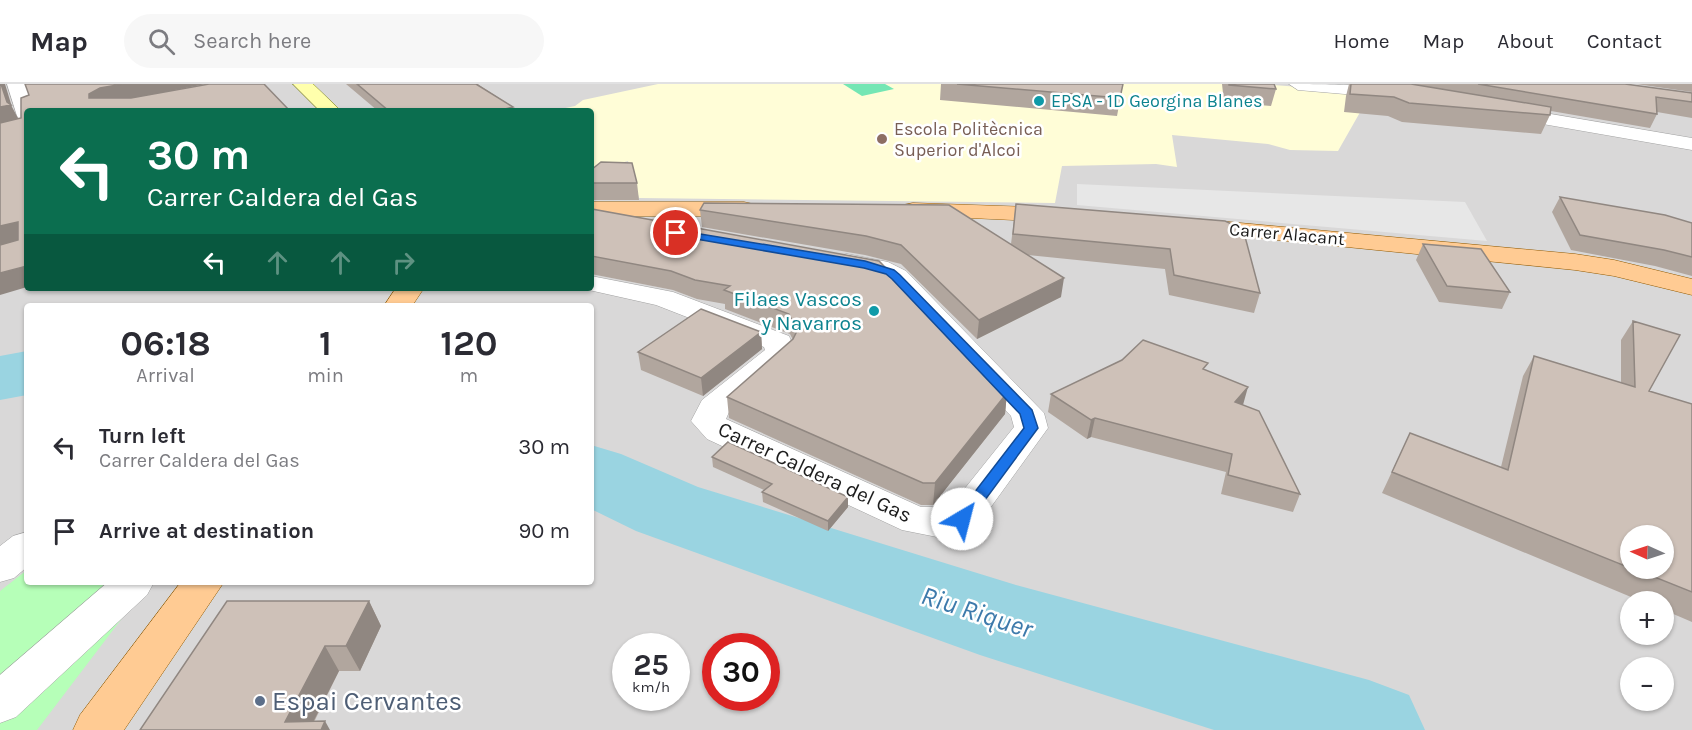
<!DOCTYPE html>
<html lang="en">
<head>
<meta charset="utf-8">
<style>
  :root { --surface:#fff; --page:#f7f7f7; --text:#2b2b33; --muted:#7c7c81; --line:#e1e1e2 }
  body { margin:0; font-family:Karla,sans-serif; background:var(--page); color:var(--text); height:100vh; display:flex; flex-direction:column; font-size:22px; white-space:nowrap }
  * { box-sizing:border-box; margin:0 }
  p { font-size:20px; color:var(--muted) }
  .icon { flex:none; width:33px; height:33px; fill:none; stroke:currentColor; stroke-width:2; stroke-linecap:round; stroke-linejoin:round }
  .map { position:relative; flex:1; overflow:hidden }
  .side { position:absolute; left:24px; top:219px; width:570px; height:282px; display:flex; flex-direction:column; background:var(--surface); border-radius:6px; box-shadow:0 2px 4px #0004 }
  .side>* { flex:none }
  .banner { position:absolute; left:24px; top:24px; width:570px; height:183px; border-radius:6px; box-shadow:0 2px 4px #0004; background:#0b6e4f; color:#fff; overflow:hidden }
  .needle { width:39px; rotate:273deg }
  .fabs { position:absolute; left:1620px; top:441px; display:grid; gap:12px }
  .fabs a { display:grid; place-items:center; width:54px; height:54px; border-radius:50%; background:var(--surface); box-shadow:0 2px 4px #0004; font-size:30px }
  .speed { position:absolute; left:612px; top:549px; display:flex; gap:12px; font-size:30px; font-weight:700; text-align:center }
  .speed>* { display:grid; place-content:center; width:78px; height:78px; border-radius:50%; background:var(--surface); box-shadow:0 2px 4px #0004; line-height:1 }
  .speed small { font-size:15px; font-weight:400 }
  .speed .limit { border:9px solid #d22; background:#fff; color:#111 }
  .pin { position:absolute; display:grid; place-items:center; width:51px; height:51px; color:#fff; margin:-26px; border:3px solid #fff; border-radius:50%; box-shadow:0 2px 6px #0007 }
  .me { position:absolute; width:66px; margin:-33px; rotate:37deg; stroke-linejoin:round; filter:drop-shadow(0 0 4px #0008) }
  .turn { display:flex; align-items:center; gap:21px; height:126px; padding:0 24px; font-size:27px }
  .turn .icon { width:78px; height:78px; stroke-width:2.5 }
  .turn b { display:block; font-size:42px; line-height:51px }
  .lanes { display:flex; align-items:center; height:57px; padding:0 24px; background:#0003; justify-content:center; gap:30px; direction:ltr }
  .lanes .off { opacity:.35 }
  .eta { display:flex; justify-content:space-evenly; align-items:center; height:102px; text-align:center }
  .eta b { font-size:36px; font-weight:700; line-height:42px }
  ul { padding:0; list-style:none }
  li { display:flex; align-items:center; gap:18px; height:84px; padding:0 24px }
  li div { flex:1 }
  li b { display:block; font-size:22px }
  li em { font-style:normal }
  header { display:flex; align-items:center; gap:36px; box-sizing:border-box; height:84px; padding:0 30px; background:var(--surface); border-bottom:2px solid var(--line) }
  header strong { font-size:28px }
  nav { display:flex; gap:33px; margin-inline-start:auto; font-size:21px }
  .search { width:420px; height:54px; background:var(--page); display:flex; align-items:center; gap:15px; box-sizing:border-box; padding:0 21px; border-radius:33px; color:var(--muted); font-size:22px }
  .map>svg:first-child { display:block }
</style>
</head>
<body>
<header>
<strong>Map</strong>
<div class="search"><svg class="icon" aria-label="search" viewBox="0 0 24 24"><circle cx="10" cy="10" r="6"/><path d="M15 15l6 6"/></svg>Search here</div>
<nav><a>Home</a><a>Map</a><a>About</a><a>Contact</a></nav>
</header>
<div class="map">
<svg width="1692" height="646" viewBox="0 0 1692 646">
  <rect width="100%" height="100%" fill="#eee8df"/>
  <!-- residential -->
  <path fill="#d9d8d8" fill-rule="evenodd" d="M0,0H1692V646H0ZM27,27H591V204H27ZM27,222H591V498H27ZM1630,452H1664V484H1630ZM1630,518H1664V550H1630ZM626,562H676V614H626ZM716,562H766V614H716ZM1630,584H1664V616H1630Z"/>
  <!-- education -->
  <path fill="#fffdd7" d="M658,0H1260L1354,7L1367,16L1338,67L1290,66L1268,60L1172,51L1177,83L1156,80L1062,82L1055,119L639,114L628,77L591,87V27H551L575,22L583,16Z"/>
  <!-- park -->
  <path fill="#b6ffb8" d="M27,486V498H118L145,504L37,646H0V507Z"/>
  <!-- pitch -->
  <path fill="#74e6b4" d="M843,0H885L894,5L862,12Z"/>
  <!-- parking -->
  <path fill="#e7e7e7" d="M1077,100L1465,118L1487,157L1077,121Z"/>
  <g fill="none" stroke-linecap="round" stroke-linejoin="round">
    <!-- river -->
    <path fill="#9ad4e1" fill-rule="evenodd" d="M27,267V311L0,316V272Z
      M591,361L621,370L698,403L1016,501L1369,596L1409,611L1425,646H1214L980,571L636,447L591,425Z"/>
    <defs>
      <path id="street" d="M7,0H25L35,27H27V38L20,36L17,32Z
        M1289,0C1308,0 1391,0 1400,8L1391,14L1298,6Z
        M1504,22L1692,54V66L1497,32L1494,28Z
        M847,170L888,178L906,187L1044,329L1048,344L975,445L937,453L902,446L707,355L691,337L702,316L765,266L764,263L656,221L580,204H591V192L673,208L789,252L796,268L792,274L729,328L726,335L921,423H950L1014,343L1011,332L886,199L871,191L838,184L834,178L838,172Z
        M27,448V483L14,494L0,498V462L13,452Z
        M108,498L153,500L147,511L16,633L0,639V591Z"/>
      <path id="secondary" d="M293,0H313L341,27H320Z"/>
      <path id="primary" d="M591,118H744L753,120L756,125L753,130L744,132H591Z
        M913,119L1059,124L1068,126L1071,131L1068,136L1059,138L904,131L901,126L904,121Z
        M1197,135L1575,170L1614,176L1692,195V211L1614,192L1575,186L1188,147L1185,142L1188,137Z
        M396,204H424L412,222H384Z
        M181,498H224L124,646H73L80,631Z"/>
    </defs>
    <!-- street casing -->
    <use href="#street" stroke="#a2a2a2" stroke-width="1"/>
    <!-- secondary casing -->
    <use href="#secondary" stroke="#6d7400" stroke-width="1"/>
    <!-- primary casing -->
    <use href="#primary" stroke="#925a00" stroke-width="1"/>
    <!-- street -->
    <use href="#street" fill="#fff" fill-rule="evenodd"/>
    <!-- secondary -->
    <use href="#secondary" fill="#ffffac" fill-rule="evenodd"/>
    <!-- primary -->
    <use href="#primary" fill="#ffcb93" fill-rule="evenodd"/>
  </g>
  <!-- wall -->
  <path fill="#b1a69e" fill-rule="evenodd" d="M346,0H478L479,1L513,23L514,27H378Z
    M941,0H1123L1117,32L940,16Z
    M1222,0H1274L1276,5L1271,22L1224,18Z
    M1349,0H1625L1692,9V34L1657,28V30L1650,44L1551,27L1550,31L1541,50L1402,38L1388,32L1344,28L1346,12Z
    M1636,0H1692V8Z
    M591,86L637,99L639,116H591Z
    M1560,113L1692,139V192L1655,182L1571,166L1552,128Z
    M1016,120L1225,137L1260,209L1254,229L1169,211L1165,185L1028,171L1061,213L977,255L901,180L865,171L702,143L700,126L1011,160Z
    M591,122L592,125L1007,309L1005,330L933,421H921L729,334L727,313L793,256L790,250L725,225V220L697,215L673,206L591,190V191Z
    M1423,160L1510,208L1502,225L1439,218L1416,176Z
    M1633,237L1649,307L1692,320V538L1664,526V518H1643L1382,409L1410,349L1501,383L1523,292L1534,272L1621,299V256ZM1630,452L1664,484H1630Z
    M761,248L762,265L703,312L641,286L638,268Z
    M1206,286L1242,321L1300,410L1293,428L1221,410L1226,388L1091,353L1087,355L1048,328L1051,310Z
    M712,373L848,413V423L828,447L763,418L762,408L764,406L713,383Z
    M369,517L381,542L360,587H339L314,638L140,646Z"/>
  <!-- shaded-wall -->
  <path fill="#908781" d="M1,0H5L12,23L19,36L0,40V23L7,18Z
    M123,0H206L108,19L89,14V10L100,4Z
    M513,23L514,27H497Z
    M18,138L27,153L0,162V142Z
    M27,182V203L0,211V189Z
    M1064,194L1061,213L977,255L979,236Z
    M761,248L762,265L703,312L701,294Z
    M1248,303L1243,321L1235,318Z
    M1007,309L1005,330L933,421L935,399Z
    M1095,334L1091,353L1087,355L1091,336Z
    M848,413V423L828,447V437Z
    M369,517L381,542L360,587L346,562Z
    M325,562L339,587L309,646L285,638Z
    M325,637L330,646H321Z"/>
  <!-- building -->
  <path fill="#cec1b8" stroke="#908781" stroke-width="1.5" d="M0,0H1L7,18L11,21L0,23Z
    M25,0H123L100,4L89,10V14H131L209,0H264L290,27H27V182L0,189V161L18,156V138L0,142V39L21,34V14L29,11Z
    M357,0H476L513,23L497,27H389Z
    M957,0H1123L1120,14Z
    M1229,0H1274L1276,5L1229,1Z
    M1351,0H1411L1551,23L1550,31L1409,19L1394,13L1350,10Z
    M1478,0H1625L1692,9V18L1656,13L1657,30Z
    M601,78L632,79L637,99H591V86Z
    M1560,113L1665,131L1692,139V173L1664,166L1580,151Z
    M704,119L949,121L1064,194L979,236L901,161L866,152L700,126Z
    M1016,120L1225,137L1243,145L1260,209L1174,191L1170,165L1013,150Z
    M591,122L592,125L879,177L1007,309L935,399H923L727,313L793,255L797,247L789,230L724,206L730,202L695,196L671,187L591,172Z
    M1423,160L1481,165L1510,208L1447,202Z
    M701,225L761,248L701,294L638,268Z
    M1633,237L1680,251L1649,307L1692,320V508L1632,484H1664V452H1630V484L1392,388L1410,349L1508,386L1534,272L1635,303Z
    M1143,256L1208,279L1203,285L1248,303L1235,318L1259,327L1300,410L1228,391L1232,370L1095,334L1091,336L1051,310L1122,276Z
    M728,358L848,413L828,437L762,408L772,400L712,373Z
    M227,517H369L346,562H325L285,638L325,637L321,646H140Z"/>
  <!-- route -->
  <path fill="#1a73e8" stroke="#114b97" stroke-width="1.5" d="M676,146L865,177L894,186L900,191L1032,326L1038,344L968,439L962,440L954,435L1024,344L1020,330L892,195L886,190L864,184L673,151L671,149Z"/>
  <!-- markers -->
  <g fill="#0f9aa8" stroke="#fff" stroke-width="2">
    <circle cx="1039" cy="17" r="6"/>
    <circle cx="874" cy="227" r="6"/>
  </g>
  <circle fill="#8d6e63" stroke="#fff" stroke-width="2" cx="882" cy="55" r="6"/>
  <circle fill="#5c6f8a" stroke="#fff" stroke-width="2" cx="260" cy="617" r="6"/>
  <g text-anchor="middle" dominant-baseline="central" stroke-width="5" stroke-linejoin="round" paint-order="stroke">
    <!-- far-culture labels -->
    <g font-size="18" fill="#0d838f" stroke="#fff" text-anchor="start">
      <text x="1051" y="17">EPSA - 1D Georgina Blanes</text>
    </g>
    <!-- far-education labels -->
    <g font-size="18" fill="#785e54" stroke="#fff" text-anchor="start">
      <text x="894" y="45">Escola Politècnica<tspan x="894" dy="21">Superior d'Alcoi</tspan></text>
    </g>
    <!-- far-street labels -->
    <g font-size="18" fill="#1b1b1b" stroke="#fff">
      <text transform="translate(1287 150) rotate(5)">Carrer Alacant</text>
    </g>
    <!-- culture labels -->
    <g font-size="21" fill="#0d838f" stroke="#fff" text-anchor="end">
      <text x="862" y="215">Filaes Vascos<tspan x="862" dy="24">y Navarros</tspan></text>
    </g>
    <!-- street labels -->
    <g font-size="21" fill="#1b1b1b" stroke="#fff">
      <text transform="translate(815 388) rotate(25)">Carrer Caldera del Gas</text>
    </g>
    <!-- near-service labels -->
    <g font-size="26" fill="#4e5e75" stroke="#fff" text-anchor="start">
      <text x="272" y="617">Espai Cervantes</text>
    </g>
    <!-- near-water labels -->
    <g font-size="27" font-style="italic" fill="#3d7aab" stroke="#fff">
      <text transform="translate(977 528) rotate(18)">Riu Riquer</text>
    </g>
  </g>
</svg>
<div class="fabs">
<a><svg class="needle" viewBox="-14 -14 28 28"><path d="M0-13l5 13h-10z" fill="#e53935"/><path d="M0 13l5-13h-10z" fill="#7c7c81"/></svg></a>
<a>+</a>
<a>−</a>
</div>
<div class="speed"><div>25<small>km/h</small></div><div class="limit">30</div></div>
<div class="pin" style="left:676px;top:149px;background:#d93025"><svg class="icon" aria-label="arrive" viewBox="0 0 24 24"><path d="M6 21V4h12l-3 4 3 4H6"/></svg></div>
<svg class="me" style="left:962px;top:435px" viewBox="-20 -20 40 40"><circle r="19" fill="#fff"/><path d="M0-13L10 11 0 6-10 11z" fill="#1a73e8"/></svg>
<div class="banner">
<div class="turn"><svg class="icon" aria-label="left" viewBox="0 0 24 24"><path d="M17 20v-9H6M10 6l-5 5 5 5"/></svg><div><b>30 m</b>Carrer Caldera del Gas</div></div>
<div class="lanes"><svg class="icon" aria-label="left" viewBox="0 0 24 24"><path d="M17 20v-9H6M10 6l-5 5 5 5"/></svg><svg class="icon off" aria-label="ahead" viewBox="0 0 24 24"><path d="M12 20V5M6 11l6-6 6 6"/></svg><svg class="icon off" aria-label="ahead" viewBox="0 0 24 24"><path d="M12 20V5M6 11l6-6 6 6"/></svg><svg class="icon off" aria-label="right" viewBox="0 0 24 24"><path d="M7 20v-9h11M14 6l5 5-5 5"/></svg></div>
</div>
<section class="side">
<div class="eta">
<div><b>06:18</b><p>Arrival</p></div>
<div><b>1</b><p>min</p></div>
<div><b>120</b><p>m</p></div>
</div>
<ul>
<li><svg class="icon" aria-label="left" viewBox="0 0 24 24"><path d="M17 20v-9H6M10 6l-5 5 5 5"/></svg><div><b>Turn left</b><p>Carrer Caldera del Gas</p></div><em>30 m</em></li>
<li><svg class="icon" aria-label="arrive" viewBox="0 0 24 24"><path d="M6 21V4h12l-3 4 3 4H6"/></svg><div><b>Arrive at destination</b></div><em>90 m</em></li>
</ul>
</section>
</div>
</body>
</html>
